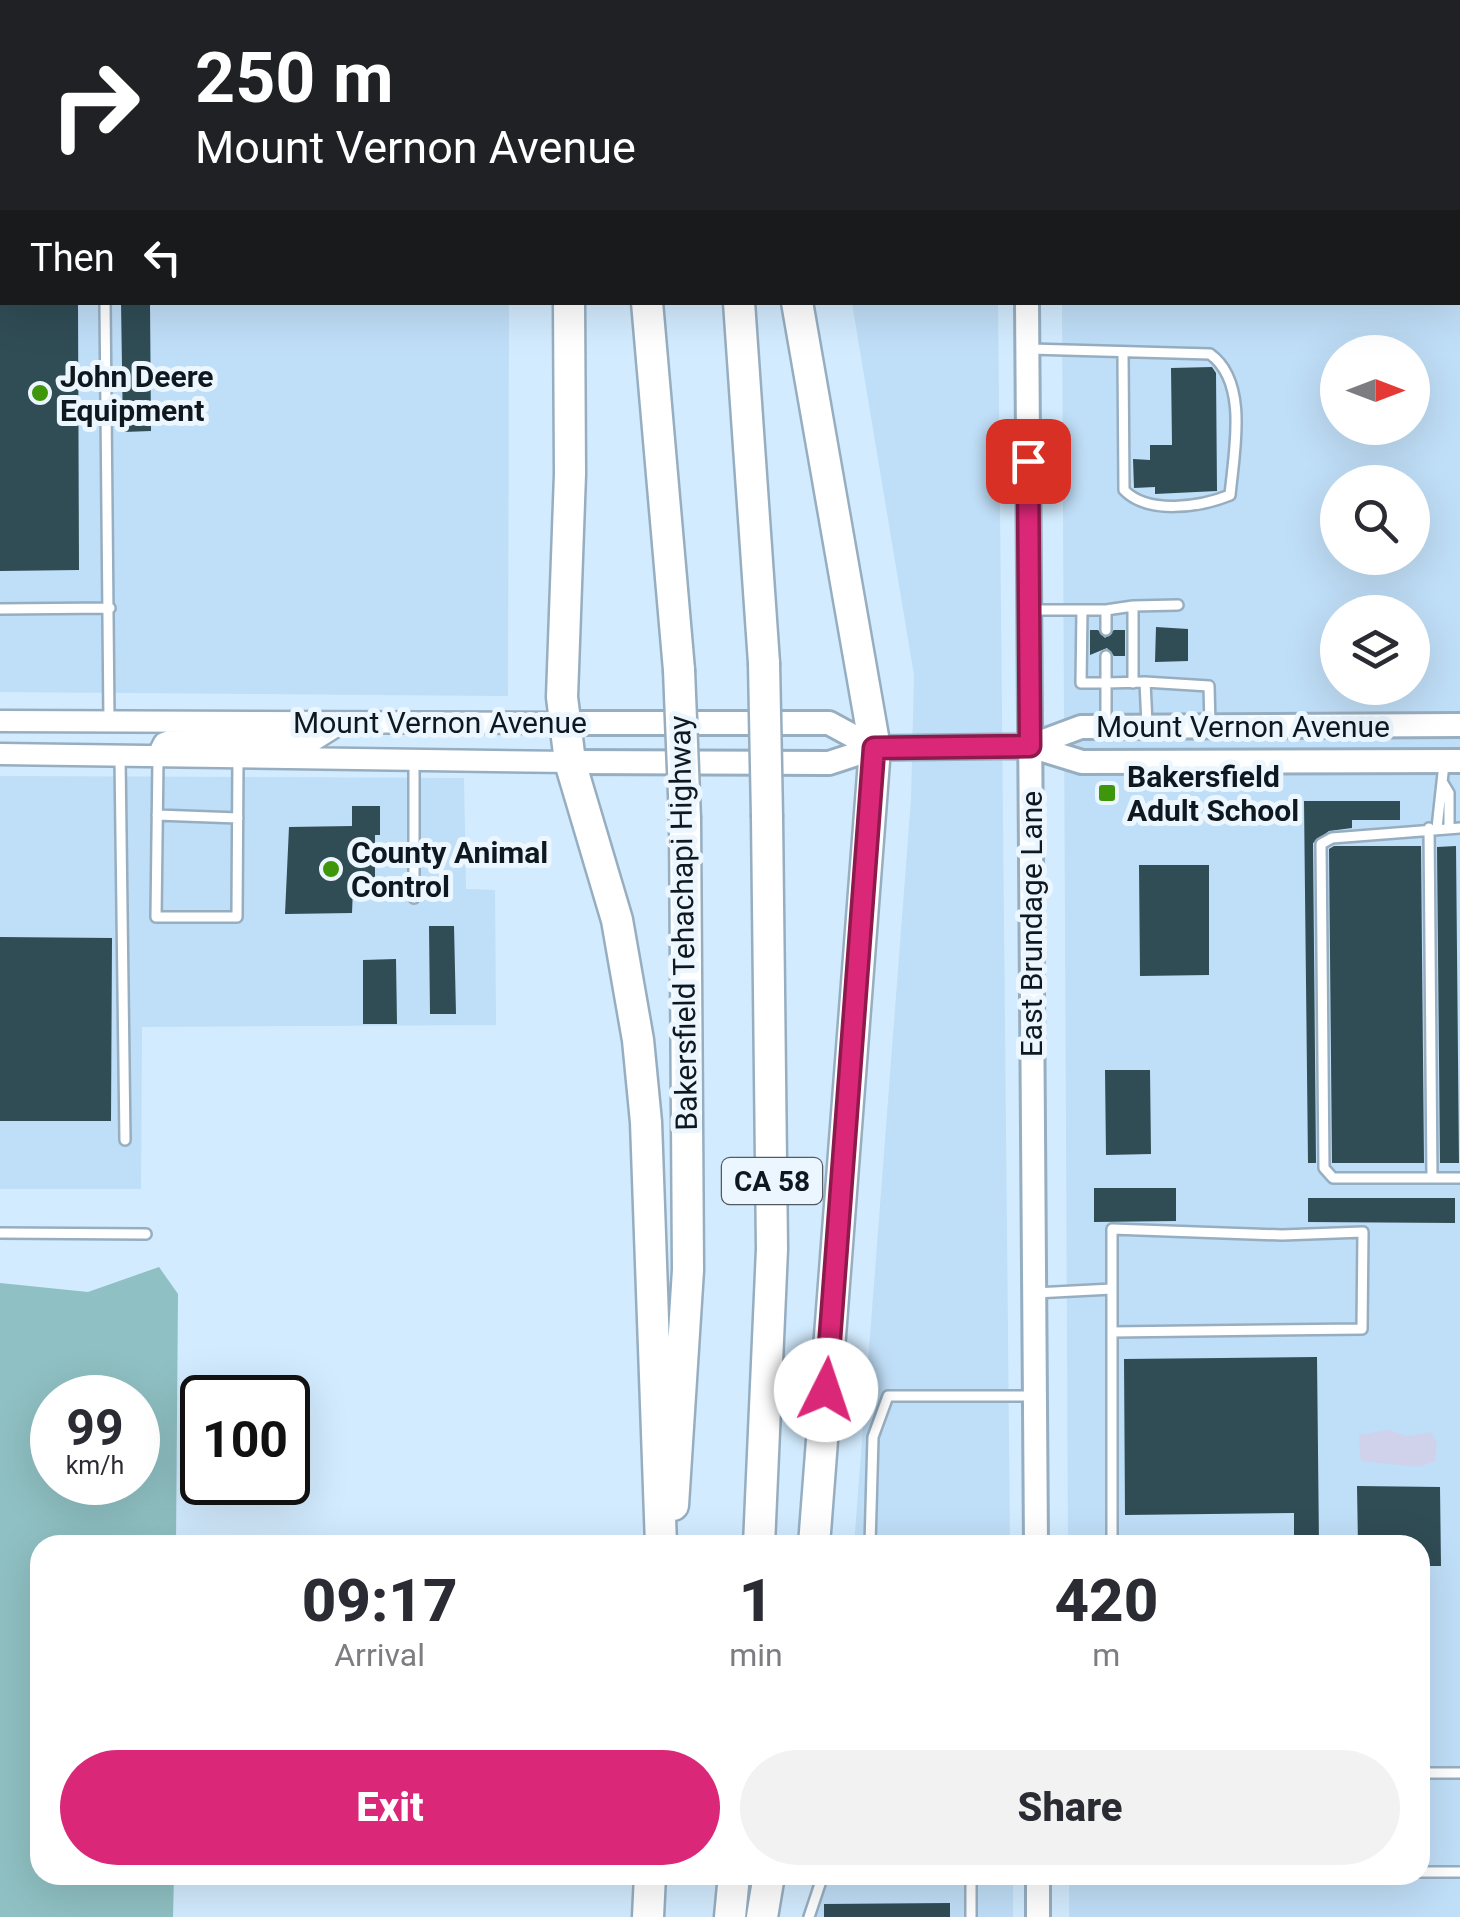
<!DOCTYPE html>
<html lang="en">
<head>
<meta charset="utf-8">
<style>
  :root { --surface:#fff; --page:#f2f2f3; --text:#2b2b33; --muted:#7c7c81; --accent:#db2777 }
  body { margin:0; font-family:Roboto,sans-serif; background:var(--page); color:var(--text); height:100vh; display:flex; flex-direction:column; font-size:38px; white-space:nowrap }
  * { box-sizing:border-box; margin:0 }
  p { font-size:32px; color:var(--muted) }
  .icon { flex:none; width:55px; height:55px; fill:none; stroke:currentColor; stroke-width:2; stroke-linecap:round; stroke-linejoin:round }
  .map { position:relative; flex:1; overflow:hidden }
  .sheet { position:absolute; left:30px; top:1535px; width:1400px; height:350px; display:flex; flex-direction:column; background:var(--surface); border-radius:30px; box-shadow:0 10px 40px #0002 }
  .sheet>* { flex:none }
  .top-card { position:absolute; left:0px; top:0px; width:1460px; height:305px; box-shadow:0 10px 40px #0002; background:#202124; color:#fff; overflow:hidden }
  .needle { width:65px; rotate:90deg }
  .controls { position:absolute; left:1320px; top:335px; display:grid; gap:20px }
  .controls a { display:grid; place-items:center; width:110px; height:110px; border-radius:50%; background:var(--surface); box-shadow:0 10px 40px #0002; font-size:50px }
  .speed { position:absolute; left:30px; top:1375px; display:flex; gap:20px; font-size:50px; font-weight:700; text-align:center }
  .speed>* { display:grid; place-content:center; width:130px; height:130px; border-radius:50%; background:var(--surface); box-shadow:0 10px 40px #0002; line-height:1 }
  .speed small { font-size:25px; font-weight:400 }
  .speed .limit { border:5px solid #111; border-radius:15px; background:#fff; color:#111 }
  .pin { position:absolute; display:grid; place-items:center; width:85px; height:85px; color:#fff; margin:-42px; border-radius:20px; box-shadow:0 5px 15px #0006 }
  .me { position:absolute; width:110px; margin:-55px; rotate:4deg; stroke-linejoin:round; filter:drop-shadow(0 0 8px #0008) }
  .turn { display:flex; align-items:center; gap:35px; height:210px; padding:0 30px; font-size:45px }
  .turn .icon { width:130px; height:130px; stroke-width:2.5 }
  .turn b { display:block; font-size:70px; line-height:85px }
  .then { display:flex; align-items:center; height:95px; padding:0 30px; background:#0003; gap:20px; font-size:38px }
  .eta { display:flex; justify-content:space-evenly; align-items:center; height:170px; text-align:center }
  .eta b { font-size:60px; font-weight:800; line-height:70px }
  .primary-button { display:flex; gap:20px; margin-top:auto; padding:20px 30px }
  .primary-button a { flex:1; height:115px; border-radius:60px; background:var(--accent); color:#fff; font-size:40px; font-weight:800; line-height:115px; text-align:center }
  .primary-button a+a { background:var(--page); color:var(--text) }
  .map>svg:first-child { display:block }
</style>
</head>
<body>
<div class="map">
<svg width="1460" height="1917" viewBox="0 0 1460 1917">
  <rect width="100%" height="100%" fill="#d2ebfe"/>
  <!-- built -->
  <path fill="#bfdef7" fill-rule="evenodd" d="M0,0H499L2,2V302L509,303L508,696L0,692Z
    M1060,0H1460V1917H1069V1875H1420V1545H1068L1062,303L1458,302V2ZM1338,352H1412V428H1338ZM1338,482H1412V558H1338ZM1338,612H1412V688H1338Z
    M852,303H998L1010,1545H854L911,800L914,675Z
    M0,776L464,778L466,889L495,890L496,1025L142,1027L141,1189H0Z
    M813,1875H1013V1917H807Z"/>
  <!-- green -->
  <path fill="#d0d1ea" d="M1388,1430L1408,1436L1431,1432L1437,1443L1435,1461L1419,1467L1361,1461L1359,1435Z"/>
  <!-- water -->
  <path fill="#8fc0c3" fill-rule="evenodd" d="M159,1267L178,1294L176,1545H40V1875H174L173,1917H0V1283L88,1292ZM52,1398H138V1482H52Z"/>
  <!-- building -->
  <path fill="#304c55" d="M0,302H78L79,570L0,571Z
    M121,302H150L151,431L123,432Z
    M1212,367L1216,373L1217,491L1155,494V487L1134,488L1133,459L1150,460V445H1172L1171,368Z
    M1156,627L1188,629V661L1155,662Z
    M1090,630H1098L1105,638L1114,630H1125V656H1114L1107,648L1090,655Z
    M1304,801H1400V820H1352V828L1329,831L1313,843L1316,1163H1308Z
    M352,806H380V835H375V888H353L352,913L285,914L289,827L352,826Z
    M1334,846H1421L1424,1163H1332L1329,849Z
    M1456,846L1459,1163H1440L1437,847Z
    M1139,865H1209V975L1140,976Z
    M429,926H454L456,1014H430Z
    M0,937L112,938L111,1121H0Z
    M396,959L397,1024H363V960Z
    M1105,1070H1150L1151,1154L1106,1155Z
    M1094,1188H1176V1221L1094,1222Z
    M1308,1198H1455V1223L1308,1222Z
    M1317,1357L1319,1545H1294V1513L1125,1515L1124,1359Z
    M1357,1486L1440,1487L1441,1566H1420V1545H1358Z
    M950,1903V1917H824V1904Z"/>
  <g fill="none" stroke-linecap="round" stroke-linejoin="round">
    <defs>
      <path id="service" d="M879,0V2
        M278,2V0
        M0,119H2
        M0,242H2
        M105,302L109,721
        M1030,349L1210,354C1249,382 1234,452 1230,495C1201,507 1148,515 1124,490L1123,355
        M1133,606L1178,605
        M0,609L110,608
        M1029,610H1106V630
        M1082,610L1081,683H1106V724
        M1106,610L1133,606V683
        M1106,656V683L1145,682L1147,724
        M1145,682L1209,686L1210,725
        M120,758L125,1140
        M158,758L156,917H237L238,758
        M1443,783L1449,793V828
        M157,815L238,818
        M1429,828L1432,1178
        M1437,828L1444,764
        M1460,828L1332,838L1321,844L1324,1168L1333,1178H1460
        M414,898V761
        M0,1233L146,1234
        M1035,1293L1112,1289
        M1112,1332L1362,1329L1363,1232L1282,1235L1112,1229V1545
        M870,1545L873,1437L888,1396H1032
        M1420,1773H1460
        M1420,1872H1460
        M822,1876L886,1875
        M1041,1876L1070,1875
        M809,1917L823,1875
        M971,1917V1875"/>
      <path id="tertiary" d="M0,721L565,723
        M0,754L570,762
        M158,755L164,743L176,739L314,740L341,723"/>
      <path id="secondary" d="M1024,0L1025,2
        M1027,302L1036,1545
        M565,723H829L875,748
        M1030,746L1081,727L1460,725
        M570,762L829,763L875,748L1030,746L1082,762L1460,761
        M1038,1875V1917"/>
      <path id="motorway" d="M559,0V2
        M619,0L620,2
        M709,0V2
        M744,0V2
        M569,302L570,474L562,697L570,762L617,920L638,1040L646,1122L661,1545
        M647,302L679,670
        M739,302L764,663
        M797,302L875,748L814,1545
        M673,1505L688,1270L685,819
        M759,1545L772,1249L767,817
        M648,1917L650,1875
        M730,1917L734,1875
        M762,1917L769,1875"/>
    </defs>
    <!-- service casing -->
    <use href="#service" stroke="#97aec0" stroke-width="14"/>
    <!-- tertiary casing -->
    <use href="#tertiary" stroke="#97aec0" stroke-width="25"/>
    <!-- secondary casing -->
    <use href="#secondary" stroke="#97aec0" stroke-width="28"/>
    <!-- motorway casing -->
    <use href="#motorway" stroke="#97aec0" stroke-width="35"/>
    <!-- service -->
    <use href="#service" stroke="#fff" stroke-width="9"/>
    <!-- tertiary -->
    <use href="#tertiary" stroke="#fff" stroke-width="20"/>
    <!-- secondary -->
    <use href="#secondary" stroke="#fff" stroke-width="22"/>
    <!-- motorway -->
    <use href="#motorway" stroke="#fff" stroke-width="30"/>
    <!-- rail -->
    <path stroke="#2c3840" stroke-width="5" stroke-dasharray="15 8" stroke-linecap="butt" d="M1458,201H1460"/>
    <defs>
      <path id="motorway-bridge" d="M764,663L767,817
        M679,670L685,819"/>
    </defs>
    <!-- motorway-bridge casing -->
    <use href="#motorway-bridge" stroke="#97aec0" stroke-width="35" stroke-linecap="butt"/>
    <!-- motorway-bridge -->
    <use href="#motorway-bridge" stroke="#fff" stroke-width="30"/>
  </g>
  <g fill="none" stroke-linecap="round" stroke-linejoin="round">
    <defs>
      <path id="route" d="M826,1390L874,748L1030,746L1028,461"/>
    </defs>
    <!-- route casing -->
    <use href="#route" stroke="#8e194d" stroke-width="25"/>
    <!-- route -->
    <use href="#route" stroke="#db2777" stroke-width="18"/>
  </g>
  <!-- markers -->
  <g fill="#3e960b" stroke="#ecf6fe" stroke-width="4">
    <circle cx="40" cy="393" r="10"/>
    <rect x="1097" y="783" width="20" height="20" rx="5"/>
    <circle cx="331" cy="869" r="10"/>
  </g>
  <g text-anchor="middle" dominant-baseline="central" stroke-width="10" stroke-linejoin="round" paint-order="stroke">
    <!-- shield labels -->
    <rect fill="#ecf6fe" stroke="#515b61" stroke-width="2.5" x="722" y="1158" width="100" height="46" rx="8"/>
    <g font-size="28" font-weight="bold" fill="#0f181e">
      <text x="772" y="1181">CA 58</text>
    </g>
    <!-- poi labels -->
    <g font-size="30" font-weight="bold" fill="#0f181e" stroke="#ecf6fe" text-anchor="start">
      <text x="60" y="376">John Deere<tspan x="60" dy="34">Equipment</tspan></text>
      <text x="1127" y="776">Bakersfield<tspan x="1127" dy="34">Adult School</tspan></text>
      <text x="351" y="852">County Animal<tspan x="351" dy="34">Control</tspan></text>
    </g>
    <!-- street labels -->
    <g font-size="30" fill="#0f181e" stroke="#ecf6fe">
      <text x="440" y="722">Mount Vernon Avenue</text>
      <text x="1243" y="726">Mount Vernon Avenue</text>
      <text transform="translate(683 923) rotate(-91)">Bakersfield Tehachapi Highway</text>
      <text transform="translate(1031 924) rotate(-90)">East Brundage Lane</text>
    </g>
  </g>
</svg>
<div class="controls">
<a><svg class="needle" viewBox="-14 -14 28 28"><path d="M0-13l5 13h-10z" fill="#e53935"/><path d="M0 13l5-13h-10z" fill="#7c7c81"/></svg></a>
<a><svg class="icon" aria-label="search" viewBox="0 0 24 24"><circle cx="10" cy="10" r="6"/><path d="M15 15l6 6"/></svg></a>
<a><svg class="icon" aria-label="layers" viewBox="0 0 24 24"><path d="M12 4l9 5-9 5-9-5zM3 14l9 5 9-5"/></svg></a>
</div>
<div class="speed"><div>99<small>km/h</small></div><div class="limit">100</div></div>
<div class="pin" style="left:1028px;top:461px;background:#d93025"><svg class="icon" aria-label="arrive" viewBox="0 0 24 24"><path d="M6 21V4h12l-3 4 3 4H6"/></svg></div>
<svg class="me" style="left:826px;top:1390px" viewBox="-20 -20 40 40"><circle r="19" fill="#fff"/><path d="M0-13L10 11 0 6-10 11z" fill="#db2777"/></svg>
<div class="top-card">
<div class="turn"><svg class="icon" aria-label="right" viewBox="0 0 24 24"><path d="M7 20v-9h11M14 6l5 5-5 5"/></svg><div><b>250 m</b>Mount Vernon Avenue</div></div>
<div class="then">Then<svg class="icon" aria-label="left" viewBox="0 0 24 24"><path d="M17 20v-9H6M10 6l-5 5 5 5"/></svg></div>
</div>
<section class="sheet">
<div class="eta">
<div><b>09:17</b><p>Arrival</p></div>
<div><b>1</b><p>min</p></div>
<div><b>420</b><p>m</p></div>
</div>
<div class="primary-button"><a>Exit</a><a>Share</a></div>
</section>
</div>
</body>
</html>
